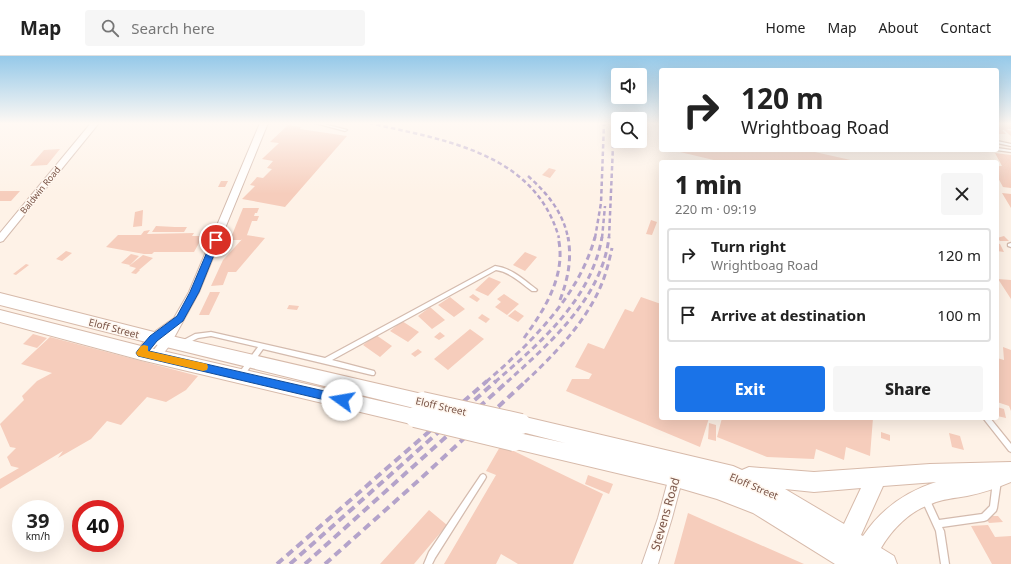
<!DOCTYPE html>
<html lang="en">
<head>
<meta charset="utf-8">
<style>
  :root { --surface:#fff; --page:#f6f6f6; --text:#222; --muted:#767676; --line:#e0e0e0; --accent:#1a73e8 }
  body { margin:0; font-family:"Noto Sans",sans-serif; background:var(--page); color:var(--text); height:100vh; display:flex; flex-direction:column; font-size:15px; white-space:nowrap }
  * { box-sizing:border-box; margin:0 }
  p { font-size:13px; color:var(--muted) }
  .icon { flex:none; width:22px; height:22px; fill:none; stroke:currentColor; stroke-width:2; stroke-linecap:round; stroke-linejoin:round }
  .map { position:relative; flex:1; overflow:hidden }
  .side { position:absolute; left:659px; top:104px; width:340px; height:260px; display:flex; flex-direction:column; background:var(--surface); border-radius:4px; box-shadow:0 4px 16px #0002 }
  .side>* { flex:none }
  .top-card { position:absolute; left:659px; top:12px; width:340px; height:84px; border-radius:4px; box-shadow:0 4px 16px #0002; background:#fff; color:var(--text); overflow:hidden }
  .buttons { position:absolute; left:611px; top:12px; display:grid; gap:8px }
  .buttons a { display:grid; place-items:center; width:36px; height:36px; border-radius:4px; background:var(--surface); box-shadow:0 4px 16px #0002; font-size:20px }
  .speed { position:absolute; left:12px; top:444px; display:flex; gap:8px; font-size:20px; font-weight:700; text-align:center }
  .speed>* { display:grid; place-content:center; width:52px; height:52px; border-radius:50%; background:var(--surface); box-shadow:0 4px 16px #0002; line-height:1 }
  .speed small { font-size:10px; font-weight:400 }
  .speed .limit { border:6px solid #d22; background:#fff; color:#111 }
  .pin { position:absolute; display:grid; place-items:center; width:34px; height:34px; color:#fff; margin:-17px; border:2px solid #fff; border-radius:50%; box-shadow:0 1px 4px #0007 }
  .me { position:absolute; width:44px; margin:-22px; rotate:283deg; stroke-linejoin:round; filter:drop-shadow(0 0 3px #0008) }
  .turn { display:flex; align-items:center; gap:14px; height:84px; padding:0 16px; font-size:18px }
  .turn .icon { width:52px; height:52px; stroke-width:2.5 }
  .turn b { display:block; font-size:28px; line-height:34px }
  .round { display:grid; place-items:center; flex:none; width:42px; height:42px; border-radius:4px; background:var(--page) }
  .head { display:flex; align-items:center; justify-content:space-between; height:68px; padding:0 16px }
  h1 { font-size:24px; font-weight:800; line-height:30px }
  .action { display:flex; gap:8px; margin-top:auto; padding:8px 16px }
  .action a { flex:1; height:46px; border-radius:4px; background:var(--accent); color:#fff; font-size:16px; font-weight:800; line-height:46px; text-align:center }
  .action a+a { background:var(--page); color:var(--text) }
  ul { padding:0; list-style:none }
  li { display:flex; align-items:center; gap:12px; height:54px; margin:0 8px 6px; padding:0 8px; border:2px solid var(--line); border-radius:4px }
  li div { flex:1 }
  li b { display:block; font-size:15px }
  li em { font-style:normal }
  header { display:flex; align-items:center; gap:24px; box-sizing:border-box; height:56px; padding:0 20px; background:var(--surface); border-bottom:1px solid var(--line) }
  header strong { font-size:19px }
  nav { display:flex; gap:22px; margin-inline-start:auto; font-size:14px }
  .search { width:280px; height:36px; background:var(--page); display:flex; align-items:center; gap:10px; box-sizing:border-box; padding:0 14px; border-radius:4px; color:var(--muted); font-size:15px }
  .map>svg:first-child { display:block }
</style>
</head>
<body>
<header>
<strong>Map</strong>
<div class="search"><svg class="icon" aria-label="search" viewBox="0 0 24 24"><circle cx="10" cy="10" r="6"/><path d="M15 15l6 6"/></svg>Search here</div>
<nav><a>Home</a><a>Map</a><a>About</a><a>Contact</a></nav>
</header>
<div class="map">
<svg width="1011" height="508" viewBox="0 0 1011 508">
  <rect width="100%" height="100%" fill="#fef2e7"/>
  <!-- building -->
  <path fill="#f6cdbc" d="M997,67H1011V73H1006L1011,75V80L1004,74H1002L1006,78H997Z
    M288,69L301,71L300,73L347,80L285,151L242,143L255,130L250,129L257,121L263,122L272,113L267,112L273,105L262,103L279,87L270,86Z
    M60,93L47,109L30,110L44,94Z
    M681,94H806L855,105L722,106L680,96Z
    M995,97L1011,99V132L1003,131L997,120V110H1002Z
    M549,112L556,114L550,122L542,119Z
    M221,125H228L225,131H218Z
    M0,135H20L11,145H0Z
    M1002,137L1011,138V152Z
    M243,152H259L257,157H255L254,160H259L257,165H252L247,179L241,184H230Z
    M143,154L142,170L133,171L135,156Z
    M651,164L657,166L652,179L646,178Z
    M156,170L175,171H187L184,176H152Z
    M150,174L147,178L194,177L192,180H203L194,196H154L152,198H144L106,191L118,179H141L144,175Z
    M246,179L265,182L236,216H228L223,229L211,230L223,204Z
    M1004,180L1009,185H1000L997,182Z
    M997,187L1000,188L1004,196L997,195Z
    M66,195L72,197L62,205L56,203Z
    M525,196L537,201L525,215L513,209Z
    M131,198L139,200L130,209L121,207Z
    M143,199L153,202L139,214H140L136,218L131,217L136,212L129,210Z
    M26,208L29,209L16,219L13,218Z
    M489,221L501,226L488,240L475,234Z
    M998,223L1011,224V243Z
    M210,236H220L209,259H199Z
    M473,238L480,243L477,246L469,241Z
    M504,238L519,248L507,259L495,251L501,246L497,243Z
    M450,241L465,253L454,261L438,249Z
    M641,241L661,248V362H709L700,391L566,335L572,323H589L592,318L575,311L588,287L604,293L625,253L633,256Z
    M289,249L299,250L297,254L287,253Z
    M430,251L445,264L432,273L418,260Z
    M515,254L524,260L518,266L508,260Z
    M482,258L490,263L486,267L478,262Z
    M402,265L419,276L408,286L390,275Z
    M470,273L484,283L448,314L434,303Z
    M440,276L445,280L439,284L434,281Z
    M33,278L47,282L37,292L23,288Z
    M376,279L392,290L380,301L363,289Z
    M50,281L198,320L186,334L166,346L147,341L121,369L107,365L91,383L58,402L63,395L0,433V423L19,412L11,410L7,401L16,392L10,391L0,368L24,344L22,340L37,325L52,317L21,308Z
    M1003,291L1011,294V355L1009,350L997,346V302L1004,304Z
    M418,293L422,296L415,301L411,298Z
    M997,351L1004,353L1006,362L997,360Z
    M722,362H873L870,400L846,391L844,404L816,393L814,403L767,401L717,381Z
    M709,367L716,369V385L708,383Z
    M881,376L890,379V385L881,382Z
    M949,377L960,380L964,394L952,391Z
    M501,389L603,438L573,508H518L501,498L496,508H444L496,419L486,415Z
    M588,419L613,428L609,438L585,428Z
    M429,454L447,469L414,508H380Z
    M688,457L804,508H674Z
    M985,460H998L1003,466L989,467Z
    M988,469L995,481L1011,480V508H992L971,470Z"/>
  <g fill="none" stroke-linecap="round" stroke-linejoin="round">
    <defs>
      <path id="lane" d="M315,67H320L347,74L345,75Z
        M997,85L1011,88V90L997,87Z
        M997,92L1011,94V96L996,94H997Z
        M1011,187V191L1008,190V188Z
        M495,210C511,212 523,223 536,233L537,234L536,235H532C521,227 510,216 496,214L332,304L374,315L375,317L374,319H372L263,293L243,321H239L238,319L239,317L258,291L211,280L198,282L182,290H180L179,288L180,286L195,278L211,276L325,302Z
        M983,362H990L1011,388V396L1009,395Z
        M483,418L485,419L486,421L485,423L435,502L432,508H424L429,496L481,419Z
        M997,422L999,423L1001,425L997,452L996,455L987,464L984,465L942,471L944,475L949,508H941L936,475L921,442L922,440L925,439L928,440L939,464L982,458L990,450L993,425L995,423Z"/>
      <path id="street" d="M91,67H99L3,185L0,186V177Z
        M260,67H268L199,236L170,289L159,303L155,305L151,303L149,300L163,282C155,288 148,304 137,300L135,297L150,279L174,262L189,236Z
        M677,411L682,412L684,417L672,462L658,508H642L658,462L670,417L672,412Z"/>
      <path id="secondary" d="M0,237L154,276L422,338L428,340L431,346L428,352L422,354L154,288L0,249Z
        M0,254L141,290L415,353L422,355L424,361L422,367L415,369L141,304L0,266Z
        M521,360L733,410L742,414L749,411L814,416L930,408L1011,406V426C997,432 982,437 967,440C955,442 942,443 931,448C910,455 892,473 881,492L894,500L897,508H835L753,457L717,443L676,431L507,391L504,385L507,379L514,376L565,387L514,374L512,368L514,362ZM936,426C905,436 881,453 863,480L861,479L883,430ZM861,432L844,468L785,433L814,436Z"/>
    </defs>
    <!-- lane casing -->
    <use href="#lane" stroke="#d4bbae" stroke-width="2.5"/>
    <!-- street casing -->
    <use href="#street" stroke="#d4bbae" stroke-width="2"/>
    <!-- secondary casing -->
    <use href="#secondary" stroke="#d7baaa" stroke-width="2"/>
    <!-- lane -->
    <use href="#lane" fill="#fff" fill-rule="evenodd"/>
    <!-- street -->
    <use href="#street" fill="#fff" fill-rule="evenodd"/>
    <!-- secondary -->
    <use href="#secondary" fill="#fff" fill-rule="evenodd"/>
    <!-- rail-far2 -->
    <path stroke="#b4a3ca" stroke-width="2.5" stroke-dasharray="4.5 3" stroke-linecap="butt" d="M369,67C443,84 535,96 559,182
      M528,120C547,137 563,156 568,182
      M595,182L601,147L604,67
      M602,182L605,150
      M609,182L614,67"/>
    <!-- rail-far1 -->
    <path stroke="#b4a3ca" stroke-width="3" stroke-dasharray="6 4" stroke-linecap="butt" d="M560,244C568,223 572,203 568,181
      M524,282C545,253 567,218 558,181
      M486,326C531,287 579,240 595,181
      M495,326C541,286 591,244 602,181
      M507,326C550,287 602,242 609,181
      M525,326C557,296 591,261 605,219C608,210 610,201 612,192"/>
    <!-- rail -->
    <path stroke="#b4a3ca" stroke-width="4" stroke-dasharray="8 5" stroke-linecap="butt" d="M277,508L487,325
      M290,508L496,325
      M305,508L508,325
      M325,508L418,425L526,325"/>
    <defs>
      <path id="secondary-bridge" d="M422,346L521,368
        M415,361L514,385"/>
    </defs>
    <!-- secondary-bridge casing -->
    <use href="#secondary-bridge" stroke="#d7baaa" stroke-width="22" stroke-linecap="butt"/>
    <!-- secondary-bridge -->
    <use href="#secondary-bridge" stroke="#fff" stroke-width="20"/>
  </g>
  <!-- sky -->
  <linearGradient id="sky" x2="0" y2="1"><stop stop-color="#95c9e9"/><stop offset="0.49" stop-color="#fff9f4"/><stop offset="1" stop-color="#fff9f4" stop-opacity="0"/></linearGradient>
  <rect width="1011" height="138" fill="url(#sky)"/>
  <!-- route -->
  <path fill="#1a73e8" stroke="#114b97" d="M216,181L220,184L199,236L183,265L157,285L149,295L342,339L346,341L347,344L346,347L342,348L138,300L136,297L138,294L150,280L177,260L190,236L212,184Z"/>
  <!-- slow -->
  <path fill="#f59e0b" d="M144,289L148,290V295L203,307L207,308L208,311L207,314L203,315L138,300L136,297L141,290Z"/>
  <g text-anchor="middle" dominant-baseline="central" stroke-width="3" stroke-linejoin="round" paint-order="stroke">
    <!-- far-street labels -->
    <g font-size="9" fill="#7a5548" stroke="#fff7ef">
      <text transform="translate(40 134) rotate(-51)">Baldwin Road</text>
    </g>
    <!-- street labels -->
    <g font-size="10" fill="#7a5548" stroke="#fff7ef">
      <text transform="translate(114 272) rotate(15)">Eloff Street</text>
      <text transform="translate(441 350) rotate(13)">Eloff Street</text>
      <text transform="translate(754 430) rotate(23)">Eloff Street</text>
    </g>
    <!-- near-street labels -->
    <g font-size="12" fill="#7a5548" stroke="#fff7ef">
      <text transform="translate(665 458) rotate(-74)">Stevens Road</text>
    </g>
  </g>
</svg>
<div class="buttons">
<a><svg class="icon" aria-label="sound" viewBox="0 0 24 24"><path d="M4 9h4l5-4v14l-5-4H4zM17 9q2 3 0 6"/></svg></a>
<a><svg class="icon" aria-label="search" viewBox="0 0 24 24"><circle cx="10" cy="10" r="6"/><path d="M15 15l6 6"/></svg></a>
</div>
<div class="speed"><div>39<small>km/h</small></div><div class="limit">40</div></div>
<div class="pin" style="left:216px;top:184px;background:#d93025"><svg class="icon" aria-label="arrive" viewBox="0 0 24 24"><path d="M6 21V4h12l-3 4 3 4H6"/></svg></div>
<svg class="me" style="left:342px;top:344px" viewBox="-20 -20 40 40"><circle r="19" fill="#fff"/><path d="M0-13L10 11 0 6-10 11z" fill="#1a73e8"/></svg>
<div class="top-card">
<div class="turn"><svg class="icon" aria-label="right" viewBox="0 0 24 24"><path d="M7 20v-9h11M14 6l5 5-5 5"/></svg><div><b>120 m</b>Wrightboag Road</div></div>
</div>
<section class="side">
<div class="head"><div><h1>1 min</h1><p>220 m · 09:19</p></div><a class="round"><svg class="icon" aria-label="close" viewBox="0 0 24 24"><path d="M6 6l12 12M18 6L6 18"/></svg></a></div>
<ul>
<li><svg class="icon" aria-label="right" viewBox="0 0 24 24"><path d="M7 20v-9h11M14 6l5 5-5 5"/></svg><div><b>Turn right</b><p>Wrightboag Road</p></div><em>120 m</em></li>
<li><svg class="icon" aria-label="arrive" viewBox="0 0 24 24"><path d="M6 21V4h12l-3 4 3 4H6"/></svg><div><b>Arrive at destination</b></div><em>100 m</em></li>
</ul>
<div class="action"><a>Exit</a><a>Share</a></div>
</section>
</div>
</body>
</html>
